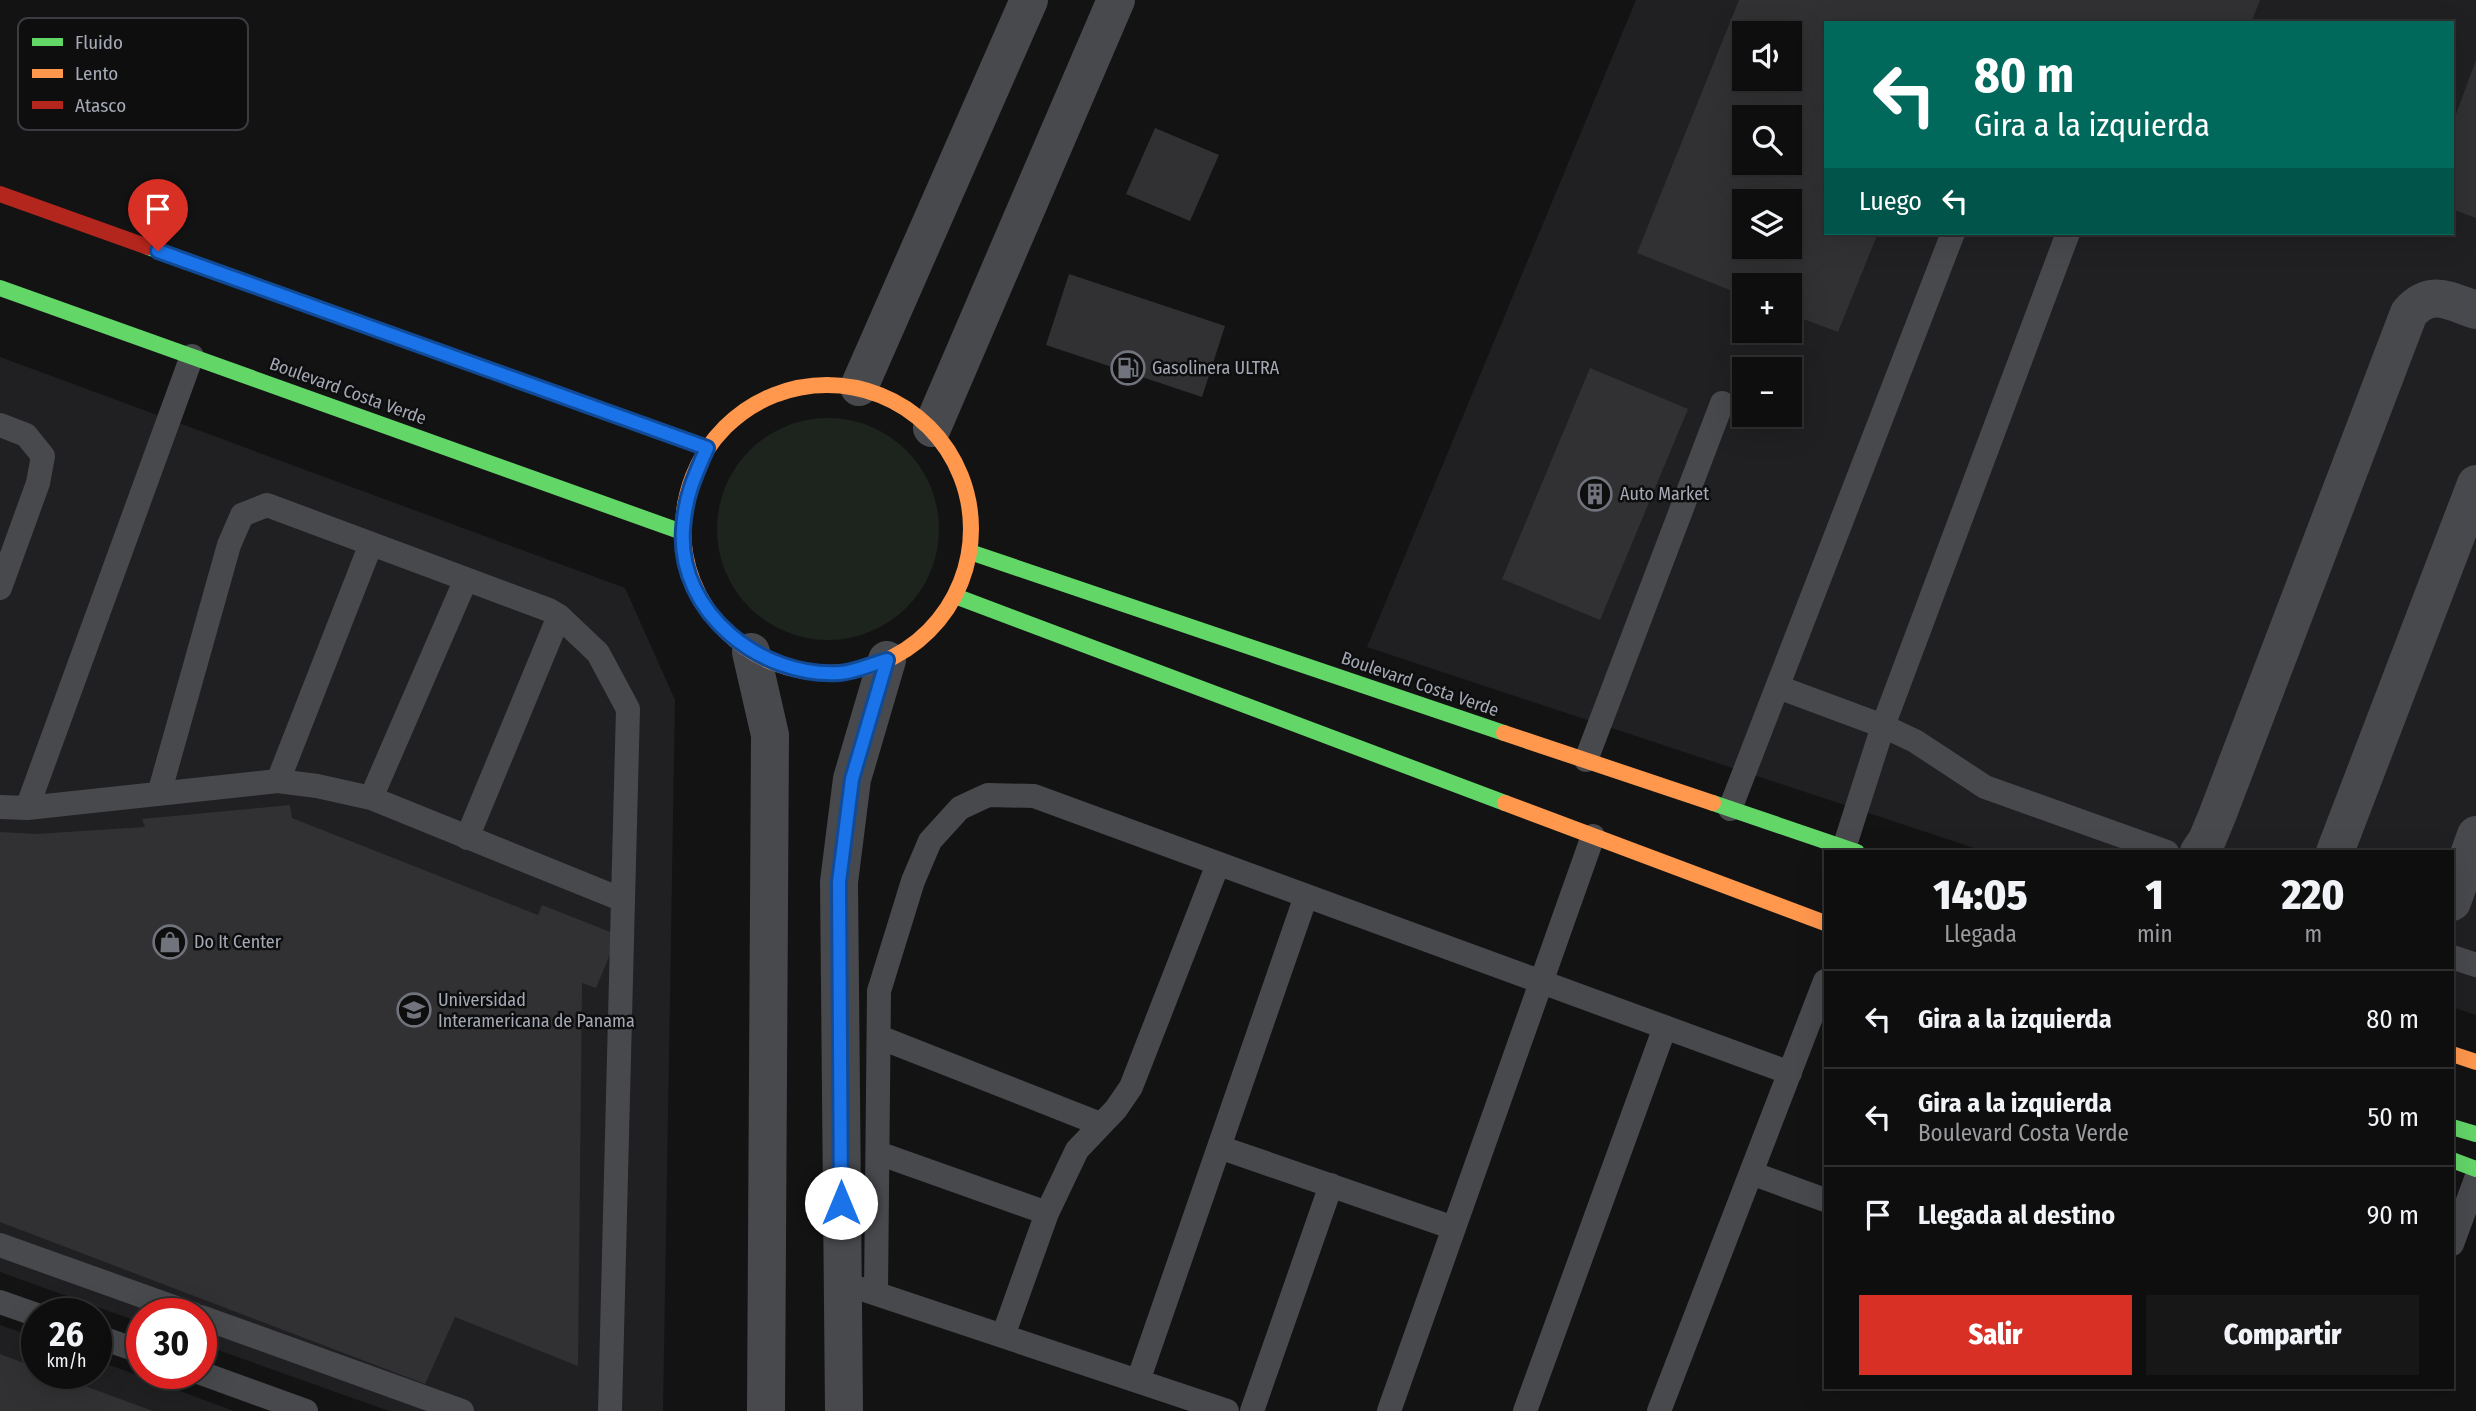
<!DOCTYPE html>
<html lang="es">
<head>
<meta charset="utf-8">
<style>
  :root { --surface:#0e0e0f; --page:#171718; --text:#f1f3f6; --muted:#9b9c9e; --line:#2e2e2f; --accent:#d93025 }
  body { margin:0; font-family:"Fira Sans Condensed",sans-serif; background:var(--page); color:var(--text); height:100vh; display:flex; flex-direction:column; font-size:26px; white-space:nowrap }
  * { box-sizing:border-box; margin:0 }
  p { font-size:23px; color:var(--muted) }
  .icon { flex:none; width:38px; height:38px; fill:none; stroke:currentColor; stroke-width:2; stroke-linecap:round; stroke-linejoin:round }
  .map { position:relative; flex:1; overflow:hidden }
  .sheet { position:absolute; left:1824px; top:850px; width:630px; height:539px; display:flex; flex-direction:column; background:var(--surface); border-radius:0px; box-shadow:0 7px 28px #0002,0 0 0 2px var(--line) }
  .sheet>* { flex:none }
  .guide { position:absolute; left:1824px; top:21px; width:630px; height:214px; border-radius:0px; box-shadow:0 7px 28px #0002,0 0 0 2px var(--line); background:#00695c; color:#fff; overflow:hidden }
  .buttons { position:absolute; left:1732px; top:21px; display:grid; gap:14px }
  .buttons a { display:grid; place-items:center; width:70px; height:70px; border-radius:0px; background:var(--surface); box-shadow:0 7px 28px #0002,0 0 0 2px var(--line); font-size:35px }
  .speed { position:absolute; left:21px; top:1298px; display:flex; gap:14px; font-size:35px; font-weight:700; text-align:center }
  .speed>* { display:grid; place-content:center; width:91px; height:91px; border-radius:50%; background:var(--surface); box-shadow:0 7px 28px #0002,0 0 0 2px var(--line); line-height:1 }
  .speed small { font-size:18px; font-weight:400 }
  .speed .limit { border:10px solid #d22; background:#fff; color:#111 }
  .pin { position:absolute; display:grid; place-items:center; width:60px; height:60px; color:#fff; margin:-72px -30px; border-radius:50% 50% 50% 0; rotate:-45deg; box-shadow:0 0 7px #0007 }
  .pin .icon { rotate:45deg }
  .me { position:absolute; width:77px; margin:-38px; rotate:0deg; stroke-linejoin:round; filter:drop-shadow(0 0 5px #0008) }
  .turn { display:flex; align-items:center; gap:24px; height:147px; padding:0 35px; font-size:32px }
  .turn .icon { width:91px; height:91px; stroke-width:2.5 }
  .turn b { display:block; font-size:49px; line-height:60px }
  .then { display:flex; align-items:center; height:66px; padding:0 35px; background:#0003; gap:14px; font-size:26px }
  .eta { display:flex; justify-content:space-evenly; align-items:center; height:119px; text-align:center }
  .eta b { font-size:42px; font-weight:800; line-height:49px }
  .primary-button { display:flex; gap:14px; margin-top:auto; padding:14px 35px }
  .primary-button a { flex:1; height:80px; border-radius:0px; background:var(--accent); color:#fff; font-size:28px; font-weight:800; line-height:80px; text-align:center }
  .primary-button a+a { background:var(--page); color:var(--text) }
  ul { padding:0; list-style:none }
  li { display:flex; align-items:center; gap:21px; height:98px; padding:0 35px; border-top:2px solid var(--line) }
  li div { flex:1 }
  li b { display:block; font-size:26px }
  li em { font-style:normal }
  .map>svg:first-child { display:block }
</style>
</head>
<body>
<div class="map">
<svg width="2476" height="1411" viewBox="0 0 2476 1411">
  <rect width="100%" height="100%" fill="#131314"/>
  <!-- built -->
  <path fill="#202022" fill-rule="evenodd" d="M1636,0H2476V1015L2452,1007V852H1986L1367,647ZM1825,23H2452V233H1825ZM1745,33H1790V79H1745ZM1745,117H1790V163H1745ZM1745,201H1790V247H1745ZM1745,285H1790V331H1745ZM1745,369H1790V415H1745Z
    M0,357L625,588L675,700L663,1411H389L201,1344V1314H142V1323L0,1272Z
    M0,1325L37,1338V1374H96V1360L234,1411H0Z"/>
  <!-- green -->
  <path fill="#1d241e" d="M717 529a111 111 0 1 1 222 0a111 111 0 1 1-222 0Z"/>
  <!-- building -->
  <path fill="#313133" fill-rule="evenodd" d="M1739,0H2260L2251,23H1825V233H1878L1838,332L1790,314V285H1745V296L1637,253ZM1745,33H1790V79H1745ZM1745,117H1790V163H1745ZM1745,201H1790V247H1745Z
    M2476,60V218L2452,209V125Z
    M1155,128L1219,155L1190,221L1126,194Z
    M1069,274L1225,326L1202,397L1046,345Z
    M1590,368L1688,409L1600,620L1502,579Z
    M290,805L292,818L538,915L542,905L618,935L596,988L582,983L578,1366L455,1317L425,1384L0,1222V832L35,834L145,827L142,819Z
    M0,1354L37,1368V1374H52L153,1411H0Z"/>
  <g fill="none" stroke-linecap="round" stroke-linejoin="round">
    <!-- lane -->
    <path stroke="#48494c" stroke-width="24" d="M0,425L26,435L43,456L38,483L0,588
      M1778,687L1883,726L1915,741L1985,787L2167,852
      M1586,760L1722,403
      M278,781L371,544
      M159,794L229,545L242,515L267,505L549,610L559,616L598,653L628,709L623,900
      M371,798L466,579
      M0,807L27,808L278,781L317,786L371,798L623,900L610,1411
      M27,808L192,356
      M1730,809L1953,233
      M467,838L559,616
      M1844,848L1883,726L2068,233
      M2452,957L2476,965
      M879,1037L1100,1124
      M1219,1147L1454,1228
      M878,1153L1047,1213
      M1751,1173L1825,1200
      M2452,1244L2476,1179
      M0,1245L193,1314
      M862,1289L1227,1411
      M876,1293L879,991L913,881L930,841L960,808L988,795L1034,796L1790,1073
      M0,1302L37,1315
      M201,1317L462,1411
      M96,1336L142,1352
      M1003,1336L1047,1213L1077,1150L1116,1109L1131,1087L1218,864
      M201,1373L306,1411
      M1138,1381L1306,896
      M1252,1411L1331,1185
      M1389,1411L1593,836
      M1525,1411L1665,1027
      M1659,1411L1825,981"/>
    <!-- street -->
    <path stroke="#48494c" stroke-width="38" d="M859,387L1029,0
      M932,428L1116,0
      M751,652L770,735L766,1411
      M2199,852L2207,840L2217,816L2409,313C2431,288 2449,301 2476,310
      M2335,852L2476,484
      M2452,902L2476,835
      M844,1411L839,882L852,779L887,660"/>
    <!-- fast -->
    <path stroke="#63d668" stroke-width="16" d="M148,247L707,448
      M0,288L682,532
      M970,552L1504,733
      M955,596L1505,803
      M1713,803L1857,852
      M2452,1127L2476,1134
      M2452,1160L2476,1169"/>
    <!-- slow -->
    <path stroke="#ff974d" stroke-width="16" d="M683 529a144 144 0 1 1 288 0a144 144 0 1 1-288 0Z
      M1504,733L1713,803
      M1505,803L1825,923
      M2452,1054L2476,1062"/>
    <!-- jam -->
    <path stroke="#b3261e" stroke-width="16" d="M0,194L148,247"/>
  </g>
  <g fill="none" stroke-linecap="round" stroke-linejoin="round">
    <defs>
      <path id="route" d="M158,251L707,448C694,477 685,497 683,529C677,613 762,678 840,673C855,672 872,664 887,660L852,779L839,882L841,1203"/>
    </defs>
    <!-- route casing -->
    <use href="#route" stroke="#114b97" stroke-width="18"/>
    <!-- route -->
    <use href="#route" stroke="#1a73e8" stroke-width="12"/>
  </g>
  <!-- icons -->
  <defs>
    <symbol id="fuel-ring" viewBox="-11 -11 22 22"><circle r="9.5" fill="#0e0e0f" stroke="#71747d" stroke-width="1.5"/><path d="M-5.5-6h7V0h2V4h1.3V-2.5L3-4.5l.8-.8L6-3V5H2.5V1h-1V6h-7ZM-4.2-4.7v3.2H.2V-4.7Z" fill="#71747d"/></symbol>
    <symbol id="building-ring" viewBox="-11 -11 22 22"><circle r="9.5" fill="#0e0e0f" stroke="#71747d" stroke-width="1.5"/><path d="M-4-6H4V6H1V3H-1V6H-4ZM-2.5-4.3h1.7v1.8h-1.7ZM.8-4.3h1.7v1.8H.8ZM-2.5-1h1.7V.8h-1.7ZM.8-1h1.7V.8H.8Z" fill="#71747d"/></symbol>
    <symbol id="shop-ring" viewBox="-11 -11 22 22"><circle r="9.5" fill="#0e0e0f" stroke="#71747d" stroke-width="1.5"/><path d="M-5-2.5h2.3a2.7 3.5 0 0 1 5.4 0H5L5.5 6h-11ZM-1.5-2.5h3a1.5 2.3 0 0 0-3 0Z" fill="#71747d"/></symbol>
    <symbol id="university-ring" viewBox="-11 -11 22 22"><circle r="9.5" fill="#0e0e0f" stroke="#71747d" stroke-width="1.5"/><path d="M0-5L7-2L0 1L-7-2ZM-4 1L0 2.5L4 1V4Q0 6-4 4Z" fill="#71747d"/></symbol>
  </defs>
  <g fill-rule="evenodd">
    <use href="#fuel-ring" x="1109" y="349" width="38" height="38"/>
    <use href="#building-ring" x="1576" y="475" width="38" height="38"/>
    <use href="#shop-ring" x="151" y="923" width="38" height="38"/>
    <use href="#university-ring" x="395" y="991" width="38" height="38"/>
  </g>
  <g text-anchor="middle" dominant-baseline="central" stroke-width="5" stroke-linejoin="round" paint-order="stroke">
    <!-- poi labels -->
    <g font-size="18" fill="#a4a9b5" stroke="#0e0e0f" text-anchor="start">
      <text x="1152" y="368">Gasolinera ULTRA</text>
      <text x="1620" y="494">Auto Market</text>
      <text x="194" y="942">Do It Center</text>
      <text x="438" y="1000">Universidad<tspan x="438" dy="21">Interamericana de Panama</tspan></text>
    </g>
    <!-- street labels -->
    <g font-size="18" fill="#a4a9b5" stroke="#0e0e0f">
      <text transform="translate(348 391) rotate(20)">Boulevard Costa Verde</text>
      <text transform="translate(1420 684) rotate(19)">Boulevard Costa Verde</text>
    </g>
  </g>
  <!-- legend -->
  <rect x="18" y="18" width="230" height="112" rx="10" fill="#0e0e0f" stroke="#3b3c41" stroke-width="2"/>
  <rect x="32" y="38" width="31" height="8" fill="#63d668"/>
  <rect x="32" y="69" width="31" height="9" fill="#ff974d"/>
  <rect x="32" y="101" width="31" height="8" fill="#b3261e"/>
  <g font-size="19" fill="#a4a9b5">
    <text x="75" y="49">Fluido</text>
    <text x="75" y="80">Lento</text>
    <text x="75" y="112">Atasco</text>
  </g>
</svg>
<div class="buttons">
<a><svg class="icon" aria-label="sound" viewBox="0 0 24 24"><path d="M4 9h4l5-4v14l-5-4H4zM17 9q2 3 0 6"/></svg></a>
<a><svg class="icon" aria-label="search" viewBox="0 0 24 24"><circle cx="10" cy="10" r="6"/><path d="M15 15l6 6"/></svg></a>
<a><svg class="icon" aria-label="layers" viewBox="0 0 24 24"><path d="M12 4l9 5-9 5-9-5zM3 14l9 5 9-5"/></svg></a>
<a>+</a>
<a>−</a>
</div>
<div class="speed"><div>26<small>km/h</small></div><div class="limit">30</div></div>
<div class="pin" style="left:158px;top:251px;background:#d93025"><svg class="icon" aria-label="arrive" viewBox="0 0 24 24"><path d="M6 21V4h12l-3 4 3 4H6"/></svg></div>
<svg class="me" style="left:841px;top:1203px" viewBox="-20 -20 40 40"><circle r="19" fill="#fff"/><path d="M0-13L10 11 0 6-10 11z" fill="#1a73e8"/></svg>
<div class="guide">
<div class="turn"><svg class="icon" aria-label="left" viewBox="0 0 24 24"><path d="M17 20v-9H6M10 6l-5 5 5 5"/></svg><div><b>80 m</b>Gira a la izquierda</div></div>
<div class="then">Luego<svg class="icon" aria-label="left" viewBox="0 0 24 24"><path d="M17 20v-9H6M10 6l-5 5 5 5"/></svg></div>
</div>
<section class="sheet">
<div class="eta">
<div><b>14:05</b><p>Llegada</p></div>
<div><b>1</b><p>min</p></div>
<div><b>220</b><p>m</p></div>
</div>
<ul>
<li><svg class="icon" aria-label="left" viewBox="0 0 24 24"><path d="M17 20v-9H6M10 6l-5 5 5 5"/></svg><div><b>Gira a la izquierda</b></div><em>80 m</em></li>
<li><svg class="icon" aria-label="left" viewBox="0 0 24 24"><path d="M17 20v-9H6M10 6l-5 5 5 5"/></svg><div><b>Gira a la izquierda</b><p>Boulevard Costa Verde</p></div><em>50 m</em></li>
<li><svg class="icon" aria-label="arrive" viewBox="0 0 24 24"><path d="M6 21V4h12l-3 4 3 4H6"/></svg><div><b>Llegada al destino</b></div><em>90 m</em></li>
</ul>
<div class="primary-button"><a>Salir</a><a>Compartir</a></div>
</section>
</div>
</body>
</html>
